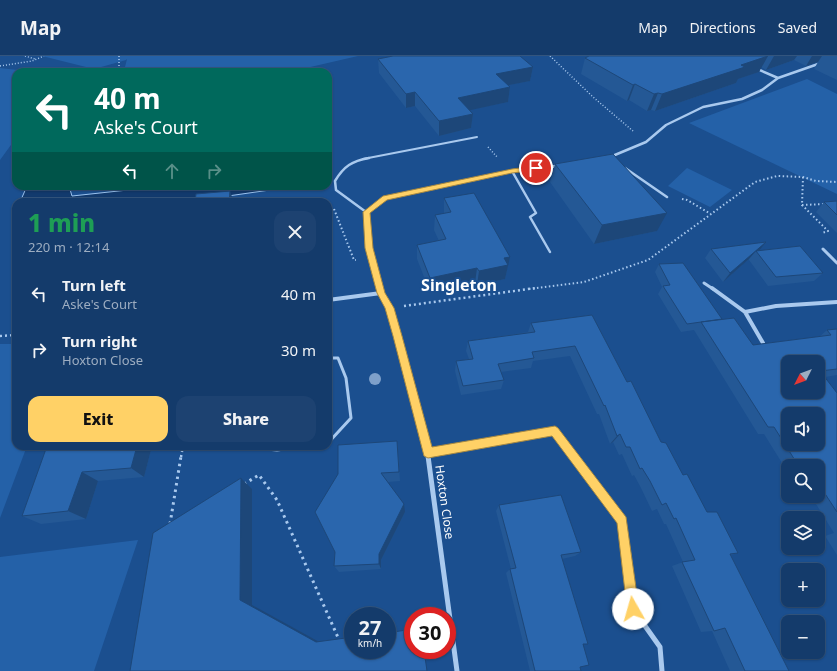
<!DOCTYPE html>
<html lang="en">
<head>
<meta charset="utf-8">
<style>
  :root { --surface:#143b6b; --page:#1d4271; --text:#f1f3f6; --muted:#9dadc1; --line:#33557e; --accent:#ffd166 }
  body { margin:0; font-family:"Noto Sans",sans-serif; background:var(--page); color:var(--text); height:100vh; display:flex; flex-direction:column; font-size:15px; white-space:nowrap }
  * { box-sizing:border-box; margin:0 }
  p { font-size:13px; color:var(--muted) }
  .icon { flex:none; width:22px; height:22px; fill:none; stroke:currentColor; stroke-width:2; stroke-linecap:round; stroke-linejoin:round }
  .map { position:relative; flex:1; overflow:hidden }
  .side { position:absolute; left:12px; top:142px; width:320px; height:252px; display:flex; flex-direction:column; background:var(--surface); border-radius:12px; box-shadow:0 1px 3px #0004,0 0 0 1px var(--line) }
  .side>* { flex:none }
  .guide { position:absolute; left:12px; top:12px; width:320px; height:122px; border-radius:12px; box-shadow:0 1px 3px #0004,0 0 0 1px var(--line); background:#00695c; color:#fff; overflow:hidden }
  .needle { width:26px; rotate:228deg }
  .controls { position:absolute; left:781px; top:299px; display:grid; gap:8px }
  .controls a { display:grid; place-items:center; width:44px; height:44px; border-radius:8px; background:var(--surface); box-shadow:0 1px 3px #0004,0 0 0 1px var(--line); font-size:20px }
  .speed { position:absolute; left:344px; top:551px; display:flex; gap:8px; font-size:20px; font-weight:700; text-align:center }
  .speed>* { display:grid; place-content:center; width:52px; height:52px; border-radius:50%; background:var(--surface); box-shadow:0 1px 3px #0004,0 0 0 1px var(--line); line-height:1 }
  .speed small { font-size:10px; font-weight:400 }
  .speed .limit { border:6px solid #d22; background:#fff; color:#111 }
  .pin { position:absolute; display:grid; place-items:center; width:34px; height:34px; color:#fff; margin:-17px; border:2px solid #fff; border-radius:50%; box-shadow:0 1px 4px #0007 }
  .me { position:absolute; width:44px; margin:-22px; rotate:353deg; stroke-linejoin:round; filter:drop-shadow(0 0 3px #0008) }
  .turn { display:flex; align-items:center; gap:14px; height:84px; padding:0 16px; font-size:18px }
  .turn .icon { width:52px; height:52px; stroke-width:2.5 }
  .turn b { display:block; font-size:28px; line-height:34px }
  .lanes { display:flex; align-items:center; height:38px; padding:0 16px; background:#0003; justify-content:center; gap:20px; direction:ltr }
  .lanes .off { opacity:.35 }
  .round { display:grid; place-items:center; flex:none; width:42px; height:42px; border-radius:12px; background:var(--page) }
  .head { display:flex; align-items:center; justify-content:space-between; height:68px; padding:0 16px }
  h1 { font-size:24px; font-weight:800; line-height:30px; color:#1e9e55 }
  .action { display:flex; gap:8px; margin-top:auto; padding:8px 16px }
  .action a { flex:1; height:46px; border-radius:12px; background:var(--accent); color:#111; font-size:16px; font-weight:800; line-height:46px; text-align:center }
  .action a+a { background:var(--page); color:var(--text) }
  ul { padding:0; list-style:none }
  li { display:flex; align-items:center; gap:12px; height:56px; padding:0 16px }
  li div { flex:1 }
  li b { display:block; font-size:15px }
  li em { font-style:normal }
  header { display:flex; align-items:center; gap:24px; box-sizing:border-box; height:56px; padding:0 20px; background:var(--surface); border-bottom:1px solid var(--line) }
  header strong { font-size:19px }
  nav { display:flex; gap:22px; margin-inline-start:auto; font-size:14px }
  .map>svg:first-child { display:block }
</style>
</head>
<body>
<header>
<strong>Map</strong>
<nav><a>Map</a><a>Directions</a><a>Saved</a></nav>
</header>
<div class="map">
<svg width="837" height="615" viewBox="0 0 837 615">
  <rect width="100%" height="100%" fill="#1b4f8f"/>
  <!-- green -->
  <path fill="#2461a8" d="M42,0H358L306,12L186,16H127L124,15L127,3L126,4L94,13Z
    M0,12L35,16H16V82L0,104Z
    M807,23L837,38V138L689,67Z
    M687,112L732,134L710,151L668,130Z
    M0,288H16V390H27L0,462Z
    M138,484L94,615H0V501Z"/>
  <!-- water -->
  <path fill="#123a6d" stroke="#9cc4f0" d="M27,130H69L72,140L165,130H284V132L186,146H20Z"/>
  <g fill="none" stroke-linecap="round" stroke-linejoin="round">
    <!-- path-far3 -->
    <path stroke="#a9c9ee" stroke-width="1.5" stroke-dasharray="1 2" stroke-linecap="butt" d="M25,0L35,3
      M119,0V16
      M550,0L593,41L633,75
      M0,10L32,5L44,0
      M246,16L300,14L301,16
      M488,91L498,102"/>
    <!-- path-far2 -->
    <path stroke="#a9c9ee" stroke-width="2" stroke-dasharray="1.5 2.5" stroke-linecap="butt" d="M803,121L802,149L828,175L822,177
      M682,143L687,144L711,158
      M802,149L825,148
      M334,153L354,204H356
      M529,233L584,226L648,204L755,126L777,120L803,121L816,125L837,126"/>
    <!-- path-far1 -->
    <path stroke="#a9c9ee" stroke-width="2.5" stroke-dasharray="2 3" stroke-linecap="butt" d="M404,250L536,232
      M0,280L16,279
      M181,401L183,390"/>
    <!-- path -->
    <path stroke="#a9c9ee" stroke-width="3" stroke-dasharray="2.5 4" stroke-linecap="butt" d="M244,428L259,419L277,444L340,586
      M170,468L181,400"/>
    <!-- service-far2 -->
    <path stroke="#a9c9ee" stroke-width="2" d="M363,103L477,81"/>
    <!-- service-far1 -->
    <path stroke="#a9c9ee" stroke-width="2.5" d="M625,112L667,141
      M512,115L536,157L530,161L550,196
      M366,156L336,134L335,125C344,110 352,105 369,102"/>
    <!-- service -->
    <path stroke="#a9c9ee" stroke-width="3" d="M328,302H338L346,322L351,362L328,387
      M238,390L277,394L306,390"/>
    <!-- minor-far3 -->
    <path stroke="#a9c9ee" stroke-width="2.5" d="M755,12L778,22
      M610,101L646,86L666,69L703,51L742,43L762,34L778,22L821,7"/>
    <!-- minor-far2 -->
    <path stroke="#a9c9ee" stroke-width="3" d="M823,193L837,207
      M704,227L713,233
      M380,233L369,191L366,156L385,142L512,115L558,110"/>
    <!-- minor-far1 -->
    <path stroke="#a9c9ee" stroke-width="4" d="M380,232L389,252L405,307L429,401
      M712,232L745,256L763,287
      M328,244L381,237
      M745,256L776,250L837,246
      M428,397L555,375L574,401"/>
    <!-- minor -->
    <path stroke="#a9c9ee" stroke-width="5" d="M428,400L457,615
      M574,400L622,465L633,553L660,591L662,615"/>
  </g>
  <!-- trees -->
  <circle fill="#7ea0ca" cx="375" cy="323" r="6"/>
  <!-- wall -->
  <path fill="#245895" d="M589,0H837V24L814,13L818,6L806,10L794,4L766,14L761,11L759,16L738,23L736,27L655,55L651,54L647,55L629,44L627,45L581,18L585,2Z
    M378,3L533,11L530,25L508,29L510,31L508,46L469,54L473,58L471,72L439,80L415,50L406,52L379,17Z
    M555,108L657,175L594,188L550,126Z
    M444,142L508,209L505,223L477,229L475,227L430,236L417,203V189L439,185L434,174L435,159L444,158Z
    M837,145V177L816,156L824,146Z
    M711,193L759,195L823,217L814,225L768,230L749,204V203L723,226L705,202Z
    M659,208L722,263L753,289L819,281L827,274L837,273V319L825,321L837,337V499L825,480L834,477L811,440H818V410H788V415H787L764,378H758L694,274L681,276L658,238L662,231L655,216Z
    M592,259L627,326L661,386L707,456L738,497L731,499L789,615H730L712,575L701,576L672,510L683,506L666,468H664L657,453L652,455L641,432L634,419L632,420L622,398L619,399L613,386L610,388L599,358H597L570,300L533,305L531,312L501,316L504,324L501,333L461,339L455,315L456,305L469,303L466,295L468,285L528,276L531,267Z
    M47,390H152L144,421L98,425L86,463L41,468L22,460Z
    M398,395L400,425L388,426L405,456L381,504V513L339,516L334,510L335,496L315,456Z
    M499,449L581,496L575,500L562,503L583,588L580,611L581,615H530L506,517L510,513H511L496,455Z"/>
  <!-- shaded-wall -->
  <path fill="#1d4779" d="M768,0L759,16L738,23L736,27L655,55L662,38L741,9Z
    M774,0H797L794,4L766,14Z
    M812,0H822L818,6L806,10Z
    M533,11L530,25L494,32L496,18Z
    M635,28L629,44L627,45L633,29Z
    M510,31L508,46L457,57L458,42Z
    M415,36V50L406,52V38Z
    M658,37L651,54L647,55L654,38Z
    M473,58L471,72L439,80V65Z
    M230,135L234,146H229Z
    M667,157L657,175L594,188L602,169Z
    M766,186L759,195H756L749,203L723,226L730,217Z
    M510,201L505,223L477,229L479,215L504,202Z
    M477,212L475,227L430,236V222Z
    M620,378L613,386L610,388L617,380Z
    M137,390H152L144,421L131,412Z
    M805,407L800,410H796L798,409Z
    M82,416L98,425L86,463L68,455Z
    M241,422L252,433V549L323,588L316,586L240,544Z
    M404,448L405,456L381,504V513L379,508V498Z"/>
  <!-- building -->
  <path fill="#2a66ad" stroke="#1d4779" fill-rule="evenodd" d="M393,0H520L533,11L496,18L510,31L458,42L473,58L439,65L415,36L406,38L378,3Z
    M589,0H768L741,9L745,11L662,38L658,37L654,38L635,28L633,29L585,2Z
    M613,98L667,157L602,169L555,108Z
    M230,135L229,146H195L196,138Z
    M474,137L510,201L504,202L508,209L479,215L477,212L430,222L417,189L446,183L435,159L451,156L444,142Z
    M837,145V159L824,146Z
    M766,186L730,217L711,193Z
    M800,190L823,217L776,221L756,195Z
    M683,207L722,263L687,268L663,230L670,229L659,208Z
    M592,259L627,326L631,325L661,386L666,387L683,419L687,418L707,456H717L738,497L730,498L789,615H745L725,572L714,575L682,506L695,504L676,462L674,463L666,447L662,449L650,425L642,412L640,413L630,391H626L620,378L617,380L605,349L604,350L575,290L532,296L534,302L498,308L504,324L463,330L456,305L473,303L468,285L535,276L531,267Z
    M734,262L753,289L831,279L827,274L837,273V313L820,315L837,337V456L818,427V410H807L805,407L798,409L774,371H768L701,266ZM788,306H818V336H788ZM788,358H818V388H788Z
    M397,385L399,416L381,417L404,448L379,498V508L334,510L335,496L315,456L338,418V389Z
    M47,390H137L131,412L82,416L68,455L22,460Z
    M241,422L240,544L316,586L353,581V594H387V577L413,573V594H424L427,615H130L153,477Z
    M561,439L581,496L561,499L588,588H583L589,609L580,611L581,615H535L510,513L516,512L499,449Z"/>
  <!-- route -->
  <path fill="#ffd166" stroke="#a68842" d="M536,110L539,112L538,114L512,117L387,144L370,157L373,192L385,237L394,252L402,280L432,391L555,370L558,372L626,461L639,553L637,558L633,559L628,558L627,553L617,467L552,380L428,402L424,400L393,280L385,252L377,237L365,192L363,156L383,140L512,113Z"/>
  <g text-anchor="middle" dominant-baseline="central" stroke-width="4" stroke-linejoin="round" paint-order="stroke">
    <!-- street labels -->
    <g font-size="12" fill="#fff" stroke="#1b4f8f">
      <text transform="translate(445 446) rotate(82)">Hoxton Close</text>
    </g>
    <!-- district labels -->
    <g font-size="16" font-weight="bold" fill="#fff" stroke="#1b4f8f">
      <text x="459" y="229">Singleton</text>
    </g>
  </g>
</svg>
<div class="controls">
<a><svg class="needle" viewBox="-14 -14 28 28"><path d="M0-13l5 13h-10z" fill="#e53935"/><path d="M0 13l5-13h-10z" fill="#9dadc1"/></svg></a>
<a><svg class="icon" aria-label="sound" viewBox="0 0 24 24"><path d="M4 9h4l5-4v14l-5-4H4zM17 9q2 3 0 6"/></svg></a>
<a><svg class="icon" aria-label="search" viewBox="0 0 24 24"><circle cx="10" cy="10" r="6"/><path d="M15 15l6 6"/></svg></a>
<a><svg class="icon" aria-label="layers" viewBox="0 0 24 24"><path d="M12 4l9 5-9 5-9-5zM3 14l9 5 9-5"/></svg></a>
<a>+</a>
<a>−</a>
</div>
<div class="speed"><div>27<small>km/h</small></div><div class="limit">30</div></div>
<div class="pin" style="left:536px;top:112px;background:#d93025"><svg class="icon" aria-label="arrive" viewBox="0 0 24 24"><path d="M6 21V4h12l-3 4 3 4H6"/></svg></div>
<svg class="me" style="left:633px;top:553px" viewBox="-20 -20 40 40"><circle r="19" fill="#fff"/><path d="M0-13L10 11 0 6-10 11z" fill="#ffd166"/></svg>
<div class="guide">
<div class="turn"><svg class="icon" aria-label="left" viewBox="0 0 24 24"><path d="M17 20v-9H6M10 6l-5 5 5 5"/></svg><div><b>40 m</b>Aske's Court</div></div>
<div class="lanes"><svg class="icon" aria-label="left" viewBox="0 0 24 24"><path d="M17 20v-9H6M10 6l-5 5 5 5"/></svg><svg class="icon off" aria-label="ahead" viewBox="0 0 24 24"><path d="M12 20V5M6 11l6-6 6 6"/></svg><svg class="icon off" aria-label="right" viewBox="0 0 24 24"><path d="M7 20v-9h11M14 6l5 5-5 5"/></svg></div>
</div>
<section class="side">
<div class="head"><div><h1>1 min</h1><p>220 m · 12:14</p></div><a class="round"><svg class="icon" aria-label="close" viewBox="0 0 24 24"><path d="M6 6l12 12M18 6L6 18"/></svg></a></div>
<ul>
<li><svg class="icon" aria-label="left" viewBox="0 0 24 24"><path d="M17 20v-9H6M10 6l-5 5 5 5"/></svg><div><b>Turn left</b><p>Aske's Court</p></div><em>40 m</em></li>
<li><svg class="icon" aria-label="right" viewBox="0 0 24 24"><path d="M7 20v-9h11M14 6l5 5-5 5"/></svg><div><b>Turn right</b><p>Hoxton Close</p></div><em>30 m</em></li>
</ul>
<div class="action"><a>Exit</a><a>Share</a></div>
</section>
</div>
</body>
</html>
